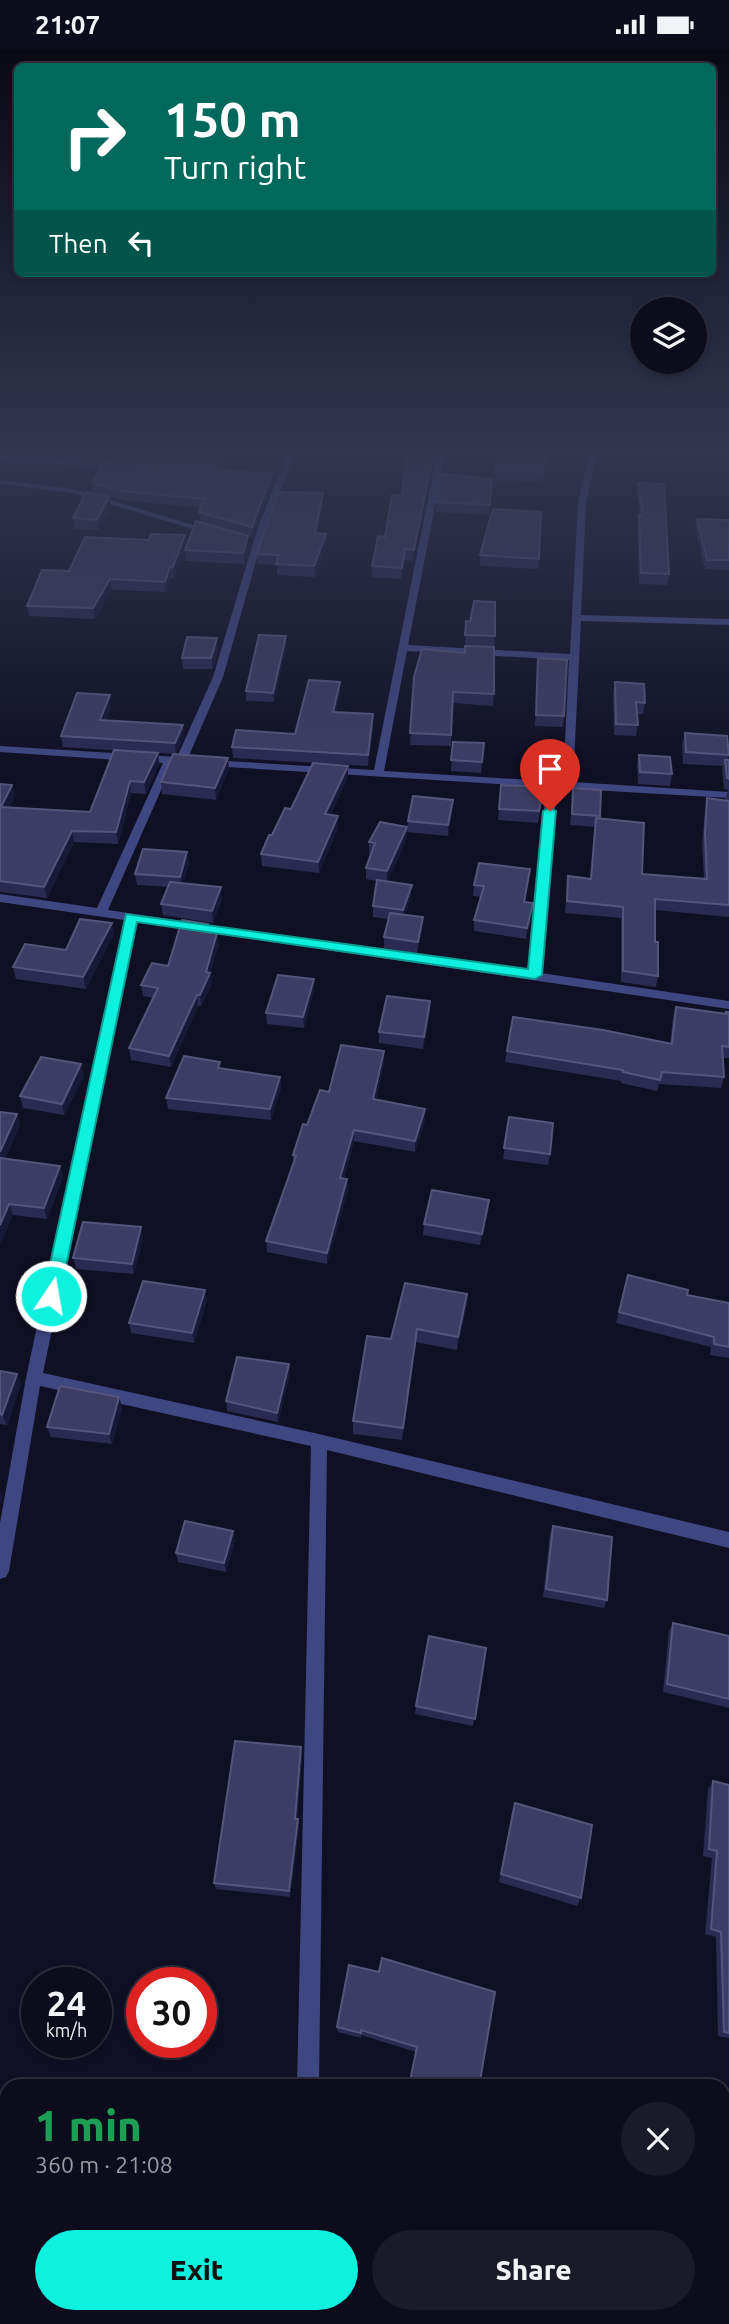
<!DOCTYPE html>
<html lang="en">
<head>
<meta charset="utf-8">
<style>
  :root { --surface:#0c0c1c; --page:#1a1a29; --text:#f1f3f6; --muted:#9a9ba3; --line:#2c2c3b; --accent:#0ef1df }
  body { margin:0; font-family:Ubuntu,sans-serif; background:var(--page); color:var(--text); height:100vh; display:flex; flex-direction:column; font-size:26px; white-space:nowrap }
  * { box-sizing:border-box; margin:0 }
  p { font-size:23px; color:var(--muted) }
  .icon { flex:none; width:38px; height:38px; fill:none; stroke:currentColor; stroke-width:2; stroke-linecap:round; stroke-linejoin:round }
  .map { position:relative; flex:1; overflow:hidden }
  .sheet { position:absolute; left:0px; top:2030px; width:730px; height:245px; display:flex; flex-direction:column; background:var(--surface); border-radius:21px 21px 0 0; box-shadow:0 4px 10px #0003,0 0 0 2px var(--line) }
  .sheet>* { flex:none }
  .top-card { position:absolute; left:14px; top:14px; width:702px; height:214px; border-radius:10px; box-shadow:0 4px 10px #0003,0 0 0 2px var(--line); background:#00695c; color:#fff; overflow:hidden }
  .buttons { position:absolute; left:630px; top:248px; display:grid; gap:14px }
  .buttons a { display:grid; place-items:center; width:77px; height:77px; border-radius:50%; background:var(--surface); box-shadow:0 4px 10px #0003,0 0 0 2px var(--line); font-size:35px }
  .speed { position:absolute; left:21px; top:1918px; display:flex; gap:14px; font-size:35px; font-weight:700; text-align:center }
  .speed>* { display:grid; place-content:center; width:91px; height:91px; border-radius:50%; background:var(--surface); box-shadow:0 4px 10px #0003,0 0 0 2px var(--line); line-height:1 }
  .speed small { font-size:18px; font-weight:400 }
  .speed .limit { border:10px solid #d22; background:#fff; color:#111 }
  .pin { position:absolute; display:grid; place-items:center; width:60px; height:60px; color:#fff; margin:-72px -30px; border-radius:50% 50% 50% 0; rotate:-45deg; box-shadow:0 0 7px #0007 }
  .pin .icon { rotate:45deg }
  .me { position:absolute; width:77px; margin:-38px; rotate:12deg; stroke-linejoin:round; filter:drop-shadow(0 0 5px #0008) }
  .turn { display:flex; align-items:center; gap:24px; height:147px; padding:0 35px; font-size:32px }
  .turn .icon { width:91px; height:91px; stroke-width:2.5 }
  .turn b { display:block; font-size:49px; line-height:60px }
  .then { display:flex; align-items:center; height:66px; padding:0 35px; background:#0003; gap:14px; font-size:26px }
  .round { display:grid; place-items:center; flex:none; width:74px; height:74px; border-radius:37px; background:var(--page) }
  .headline { display:flex; align-items:center; justify-content:space-between; height:119px; padding:0 35px }
  h1 { font-size:42px; font-weight:800; line-height:52px; color:#1e9e55 }
  .cta { display:flex; gap:14px; margin-top:auto; padding:14px 35px }
  .cta a { flex:1; height:80px; border-radius:42px; background:var(--accent); color:#111; font-size:28px; font-weight:800; line-height:80px; text-align:center }
  .cta a+a { background:var(--page); color:var(--text) }
  .status { display:flex; justify-content:space-between; align-items:center; height:49px; padding:0 35px; background:var(--surface); direction:ltr }
  .status svg { height:19px; fill:currentColor }
  .map>svg:first-child { display:block }
</style>
</head>
<body>
<div class="status"><b>21:07</b><svg viewBox="0 0 49 12"><path d="M0 12V9h3v3zM5 12V6h3v6zM10 12V3h3v9zM15 12V0h3v12zM26 1h20v11H26zM47 4h2v5h-2z"/></svg></div>
<div class="map">
<svg width="729" height="2275" viewBox="0 0 729 2275">
  <rect width="100%" height="100%" fill="#101025"/>
  <g fill="none" stroke-linecap="round" stroke-linejoin="round">
    <!-- minor -->
    <path fill="#3e4781" fill-rule="evenodd" d="M289,400H297L265,481L223,628L188,709L192,712L187,715L173,714L108,861L529,923L546,738L211,717L206,714L211,711L374,721L438,400H446L408,596L570,605L578,455L589,400H597L586,455L581,566L729,570V576L581,572L573,733L729,743V749L557,739L541,924L729,952V960L136,873L43,1324L319,1385L729,1483V1499L327,1401L319,2037H297L311,1397L40,1337L9,1522L6,1528L0,1530V1474L26,1329L124,871L0,853V845L97,859L163,714L0,703V697L177,708L213,628L257,481ZM407,602L569,611L563,733L384,722Z
      M307,400L425,403L429,405L425,407Z
      M0,407L121,416L125,418L121,420L0,411Z
      M0,431L74,440L216,483L209,485L73,444L0,435Z
      M291,2268H315V2275H291Z
      M504,2268H551L554,2275H507Z"/>
  </g>
  <!-- wall -->
  <path fill="#2b2a51" d="M111,400H226L219,418L125,414L272,425L273,434L252,488L200,473L199,463L201,459L123,451L93,444L92,434L111,413L110,403Z
    M434,400V410L413,512L404,511L401,530L372,528V517L385,488L402,447Z
    M499,400H548L542,433L494,432Z
    M492,430L489,466L436,463L437,453Z
    M638,434L669,525L667,536L639,535L637,477L639,466H640L637,444Z
    M323,444V455L317,485L326,496L315,528L277,526V516L258,515L257,505Z
    M109,448L111,459L99,481L75,480L73,469Z
    M697,470L729,471V521L705,520L695,479Z
    M185,486L186,497L174,529H171L166,543L112,541L95,570L29,567L27,557L69,522L149,491Z
    M249,498L244,515L186,512L185,501Z
    M480,506L539,510L538,520L480,517Z
    M466,572L495,587L494,598L465,597Z
    M286,597L274,653L246,652V642Z
    M218,600L213,620H183L182,609Z
    M538,609L564,667L563,678L535,677Z
    M414,628L494,645L493,657L453,654L451,697L410,696Z
    M340,633V644L336,663L373,676L368,717L233,709L232,698L295,685Z
    M615,633L645,654L643,665H637L638,676L636,687L614,686L613,644Z
    M111,657L106,671L184,687L176,705L63,698L61,687Z
    M685,684L729,705L728,711H729V868L655,861V893L658,927L656,938L621,933V869L565,864L568,827L590,829L595,778L570,776L573,739L601,741L600,769L642,825L704,830L702,796L705,761L707,749L725,751L728,741L724,740L722,722L723,717L683,715L682,695Z
    M453,693L484,694L481,724L451,722Z
    M158,704L159,715L146,745L131,744L118,795L74,793L47,849L0,843V735L12,736L15,747L9,759L90,763Z
    M639,706L672,725L670,737L638,735L637,717Z
    M228,709L229,720L216,751L162,745L161,733Z
    M348,717V728L330,766L338,779L319,824L262,817L261,805L272,786L291,760Z
    M501,736L544,738L538,774L498,771Z
    M453,751L452,762L448,787L407,783L408,772Z
    M407,789L387,833L411,848L405,866L423,868L422,879L417,904L384,899V888L388,870L373,868V857L376,832L366,830V819L371,805H369V793Z
    M189,814L183,834L222,850L213,874L163,866L161,855L168,838L137,836L135,825Z
    M530,820L525,853L533,854L532,865L526,890L474,882V871L481,848L473,847L474,836Z
    M209,883L217,884L219,895L210,924L212,935L201,957H198L171,1018L131,1011L129,999L153,949L143,947L141,936L168,917Z
    M114,885L86,940L16,930L13,918Z
    M314,941L304,979L267,975L266,964Z
    M430,952V964L423,1000L379,994V983Z
    M676,958L726,965V963H729V1009H723L724,1028L721,1039L659,1035L657,1042L621,1034V1032L505,1013L507,1002L670,994L673,969Z
    M384,1002V1013L376,1050L425,1060V1071L415,1103L354,1092L344,1129L347,1130L348,1141L327,1215L267,1203L266,1192L293,1115V1106L307,1076L329,1043Z
    M81,1015L84,1027L64,1066L23,1059L20,1047Z
    M221,1019L280,1028L281,1039L271,1071L168,1060L166,1049Z
    M0,1063L17,1065L20,1076L5,1110L60,1117L63,1128L47,1170L13,1166L0,1195Z
    M509,1068L550,1105L548,1116L503,1110Z
    M489,1151L480,1196L423,1186L424,1175Z
    M141,1178L143,1189L134,1225L76,1220L73,1209Z
    M628,1226L687,1246L729,1254V1309L710,1306L711,1298L616,1274Z
    M467,1245L466,1259L457,1301L416,1293L402,1391L353,1385V1372L391,1290Z
    M207,1252L194,1294L131,1284L129,1274Z
    M0,1322L21,1335L7,1376L0,1375Z
    M290,1325L278,1373L227,1362L226,1352Z
    M122,1358L112,1395L51,1388L47,1378Z
    M553,1477L607,1551L604,1559L543,1548L550,1486Z
    M235,1491L226,1523L178,1513L176,1504Z
    M673,1574L729,1587V1659L663,1643L669,1582Z
    M486,1599L473,1677L415,1665L416,1657Z
    M301,1698L302,1705L297,1770L299,1777L290,1848L216,1840L214,1834Z
    M713,1732L729,1736V1989L718,1987L716,1888L705,1885L712,1809L703,1807L708,1740Z
    M515,1754L581,1849L577,1857L499,1833L512,1764Z
    M379,1923L495,1943L409,2037L416,2003L361,1986V1989L338,1983L337,1978Z"/>
  <!-- shaded-wall -->
  <path fill="#181838" d="M221,400H226L219,418L218,408Z
    M434,400V410L413,512L414,501Z
    M272,425L273,434L252,488V478Z
    M323,444V455L316,495L315,484Z
    M109,448L111,459L99,481L97,471Z
    M326,485V496L315,528L314,517Z
    M185,486L186,497L174,529L173,518Z
    M248,487L249,498L244,515L243,504Z
    M405,500L404,511L401,530L402,519Z
    M170,518L171,529L166,543L165,533Z
    M110,530L112,541L95,570L93,559Z
    M286,587V597L274,653L273,644Z
    M217,589L218,600L213,620L211,609Z
    M340,633V644L334,674L333,663Z
    M110,646L111,657L102,682L100,671Z
    M373,665V676L368,717V706Z
    M183,676L184,687L176,705L175,694Z
    M158,704L159,715L146,745L144,733Z
    M228,709L229,720L216,751L215,739Z
    M348,717V728L326,777L325,765Z
    M130,732L131,744L118,795L116,783Z
    M12,736L15,747L5,768L2,756Z
    M453,751L452,762L448,787V776Z
    M338,767V779L319,824L318,813Z
    M407,778V789L387,833V822Z
    M72,782L74,793L47,849L44,838Z
    M187,803L189,814L182,839L180,828Z
    M412,836L411,848L403,873V861Z
    M221,838L222,850L213,874L212,862Z
    M533,854L532,865L526,890L527,879Z
    M423,868L422,879L417,904L418,893Z
    M112,874L114,885L86,940L83,928Z
    M217,884L219,895L209,926L210,924L212,935L201,957L200,946Z
    M314,930V941L304,979L303,968Z
    M197,946L198,957L171,1018L169,1007Z
    M430,952V964L423,1000L424,988Z
    M384,1002V1013L373,1061V1050Z
    M81,1015L84,1027L64,1066L62,1055Z
    M280,1028L281,1039L271,1071L270,1060Z
    M425,1060V1071L415,1103V1092Z
    M17,1065L20,1076L1,1120L0,1103Z
    M354,1081V1092L341,1139L340,1129Z
    M60,1117L63,1128L47,1170L44,1159Z
    M347,1130L348,1141L327,1215V1204Z
    M489,1151L488,1162L480,1196L482,1185Z
    M9,1155L13,1166L0,1195V1176Z
    M141,1178L143,1189L134,1225L132,1215Z
    M205,1241L207,1252L194,1294L192,1284Z
    M467,1245L466,1259L457,1301L458,1288Z
    M417,1280L416,1293L402,1391L403,1379Z
    M289,1315L290,1325L278,1373L277,1364Z
    M17,1325L21,1335L7,1376L2,1366Z
    M119,1348L122,1358L112,1395L109,1385Z
    M0,1442L2,1447L0,1457Z
    M233,1482L235,1491L226,1523L224,1514Z
    M301,1698L302,1705L296,1776L295,1770Z
    M298,1770L299,1777L290,1848L289,1842Z
    M0,2089L7,2091V2106L0,2177Z"/>
  <!-- building -->
  <path fill="#3d3d63" stroke="#55557c" stroke-width="2" d="M111,400H221L218,408L110,403Z
    M407,400H434L414,501L405,500L402,519L372,517L378,487L385,488L392,446L402,447Z
    M499,400H547L543,423L495,422Z
    M104,413L214,418L213,420L272,425L252,478L199,463L204,450L121,442L92,434Z
    M442,425L492,430L490,456L437,453Z
    M638,434L664,435L669,525L641,524L639,466H643Z
    M86,443L109,448L97,471L73,469Z
    M278,443L323,444L315,484L326,485L314,517L276,515L279,506L257,505Z
    M493,460L541,463L539,510L480,506Z
    M697,470L729,471V511H707Z
    M196,472L248,487L243,504L185,501Z
    M151,485L185,486L173,518H170L165,533L110,530L93,559L27,557L42,521L69,522L85,488L149,491Z
    M474,552L495,553V587L465,586L466,572L470,573Z
    M259,586L286,587L273,644L246,642Z
    M187,588L217,589L211,609H182Z
    M465,597L494,598V645L453,643L451,686L410,684L414,628L422,600L465,604Z
    M538,609L567,611L564,667L536,666Z
    M309,631L340,633L333,663L373,665L368,706L232,698L236,681L295,685Z
    M615,633L644,635L645,654L636,653L638,676L616,675Z
    M77,644L110,646L100,671L183,676L175,694L61,687Z
    M685,684L727,687L729,706L686,703Z
    M453,693L484,694L482,713L451,711Z
    M114,701L158,704L144,733L130,732L116,783L72,782L44,838L0,832V758L90,763Z
    M173,705L228,709L215,739L161,733Z
    M639,706L670,708L672,725L640,723Z
    M725,711H729V730L727,729Z
    M313,714L348,717L325,765L338,767L318,813L261,805L269,786H272L285,759L291,760Z
    M0,735L12,736L2,756H0Z
    M501,736L544,738L539,762L499,760Z
    M573,739L601,741L600,767L572,765Z
    M413,747L453,751L448,776L408,772Z
    M707,749L729,752V856L655,850V893H658V927L623,922V858L567,852L568,827L591,830L596,769L644,774L642,825L707,830L705,784Z
    M380,773L407,778L387,822L366,819L375,794L369,793Z
    M143,800L187,803L180,828L135,825Z
    M479,814L530,820L524,853L533,854L527,879L474,871L484,837L474,836Z
    M377,831L412,836L403,861L373,857Z
    M170,833L221,838L212,862L161,855Z
    M390,864L423,868L418,893L384,888Z
    M80,870L112,874L83,928L13,918L25,895L66,901Z
    M182,871L208,875L205,883L217,884L206,923L210,924L200,946H197L169,1007L129,999L158,939L141,936L152,914L168,917Z
    M278,926L314,930L303,968L266,964Z
    M387,947L430,952L424,988L379,983Z
    M676,958L727,965L726,963H729V998L722,997L724,1028L662,1023L660,1031L623,1023V1021L507,1002L513,968L603,981L672,995Z
    M341,996L384,1002L373,1050L425,1060L415,1092L354,1081L340,1129L347,1130L327,1204L266,1192L296,1107L293,1106L303,1075L307,1076L320,1041L329,1043Z
    M184,1007L220,1013L218,1019L280,1028L270,1060L166,1049Z
    M41,1008L81,1015L62,1055L20,1047Z
    M0,1063L17,1065L0,1103Z
    M509,1068L553,1074L550,1105L504,1099Z
    M0,1109L60,1117L44,1159L9,1155L0,1176Z
    M432,1141L489,1151L482,1185L424,1175Z
    M83,1173L141,1178L132,1215L73,1209Z
    M628,1226L688,1241L687,1246L729,1254V1298L714,1295V1288L619,1263Z
    M143,1232L205,1241L192,1284L129,1274Z
    M405,1234L467,1245L458,1288L417,1280L403,1379L353,1372L367,1287L391,1290Z
    M237,1308L289,1315L277,1364L226,1352Z
    M0,1322L17,1325L2,1366L0,1365Z
    M60,1337L119,1348L109,1385L47,1378Z
    M185,1472L233,1482L224,1514L176,1504Z
    M553,1477L612,1488L607,1551L546,1540Z
    M673,1574L729,1587V1650L667,1635Z
    M429,1587L486,1599L475,1670L416,1657Z
    M235,1692L301,1698L295,1770H298L289,1842L214,1834Z
    M713,1732L729,1736V1984L724,1983L721,1883L711,1880L717,1802L709,1800Z
    M515,1754L592,1776L581,1849L501,1825Z
    M382,1909L495,1943L480,2032L495,2037H409L417,1998L361,1981V1984L337,1978L349,1916L379,1923Z"/>
  <!-- sky -->
  <linearGradient id="sky" x2="0" y2="1"><stop stop-color="#090914"/><stop offset="0.56" stop-color="#313751"/><stop offset="1" stop-color="#313751" stop-opacity="0"/></linearGradient>
  <rect width="729" height="719" fill="url(#sky)"/>
  <!-- route -->
  <path fill="#0ef1df" stroke="#099d91" stroke-width="2" d="M550,758L556,762L542,926L535,930L137,873L60,1247L57,1252H45L43,1247L126,865L528,920L543,762Z"/>
</svg>
<div class="buttons">
<a><svg class="icon" aria-label="layers" viewBox="0 0 24 24"><path d="M12 4l9 5-9 5-9-5zM3 14l9 5 9-5"/></svg></a>
</div>
<div class="speed"><div>24<small>km/h</small></div><div class="limit">30</div></div>
<div class="pin" style="left:550px;top:762px;background:#d93025"><svg class="icon" aria-label="arrive" viewBox="0 0 24 24"><path d="M6 21V4h12l-3 4 3 4H6"/></svg></div>
<svg class="me" style="left:51px;top:1247px" viewBox="-20 -20 40 40"><circle r="17" fill="#0ef1df" stroke="#fff" stroke-width="3"/><path d="M0-11L8 9 0 5-8 9z" fill="#fff"/></svg>
<div class="top-card">
<div class="turn"><svg class="icon" aria-label="right" viewBox="0 0 24 24"><path d="M7 20v-9h11M14 6l5 5-5 5"/></svg><div><b>150 m</b>Turn right</div></div>
<div class="then">Then<svg class="icon" aria-label="left" viewBox="0 0 24 24"><path d="M17 20v-9H6M10 6l-5 5 5 5"/></svg></div>
</div>
<section class="sheet">
<div class="headline"><div><h1>1 min</h1><p>360 m · 21:08</p></div><a class="round"><svg class="icon" aria-label="close" viewBox="0 0 24 24"><path d="M6 6l12 12M18 6L6 18"/></svg></a></div>
<div class="cta"><a>Exit</a><a>Share</a></div>
</section>
</div>
</body>
</html>
